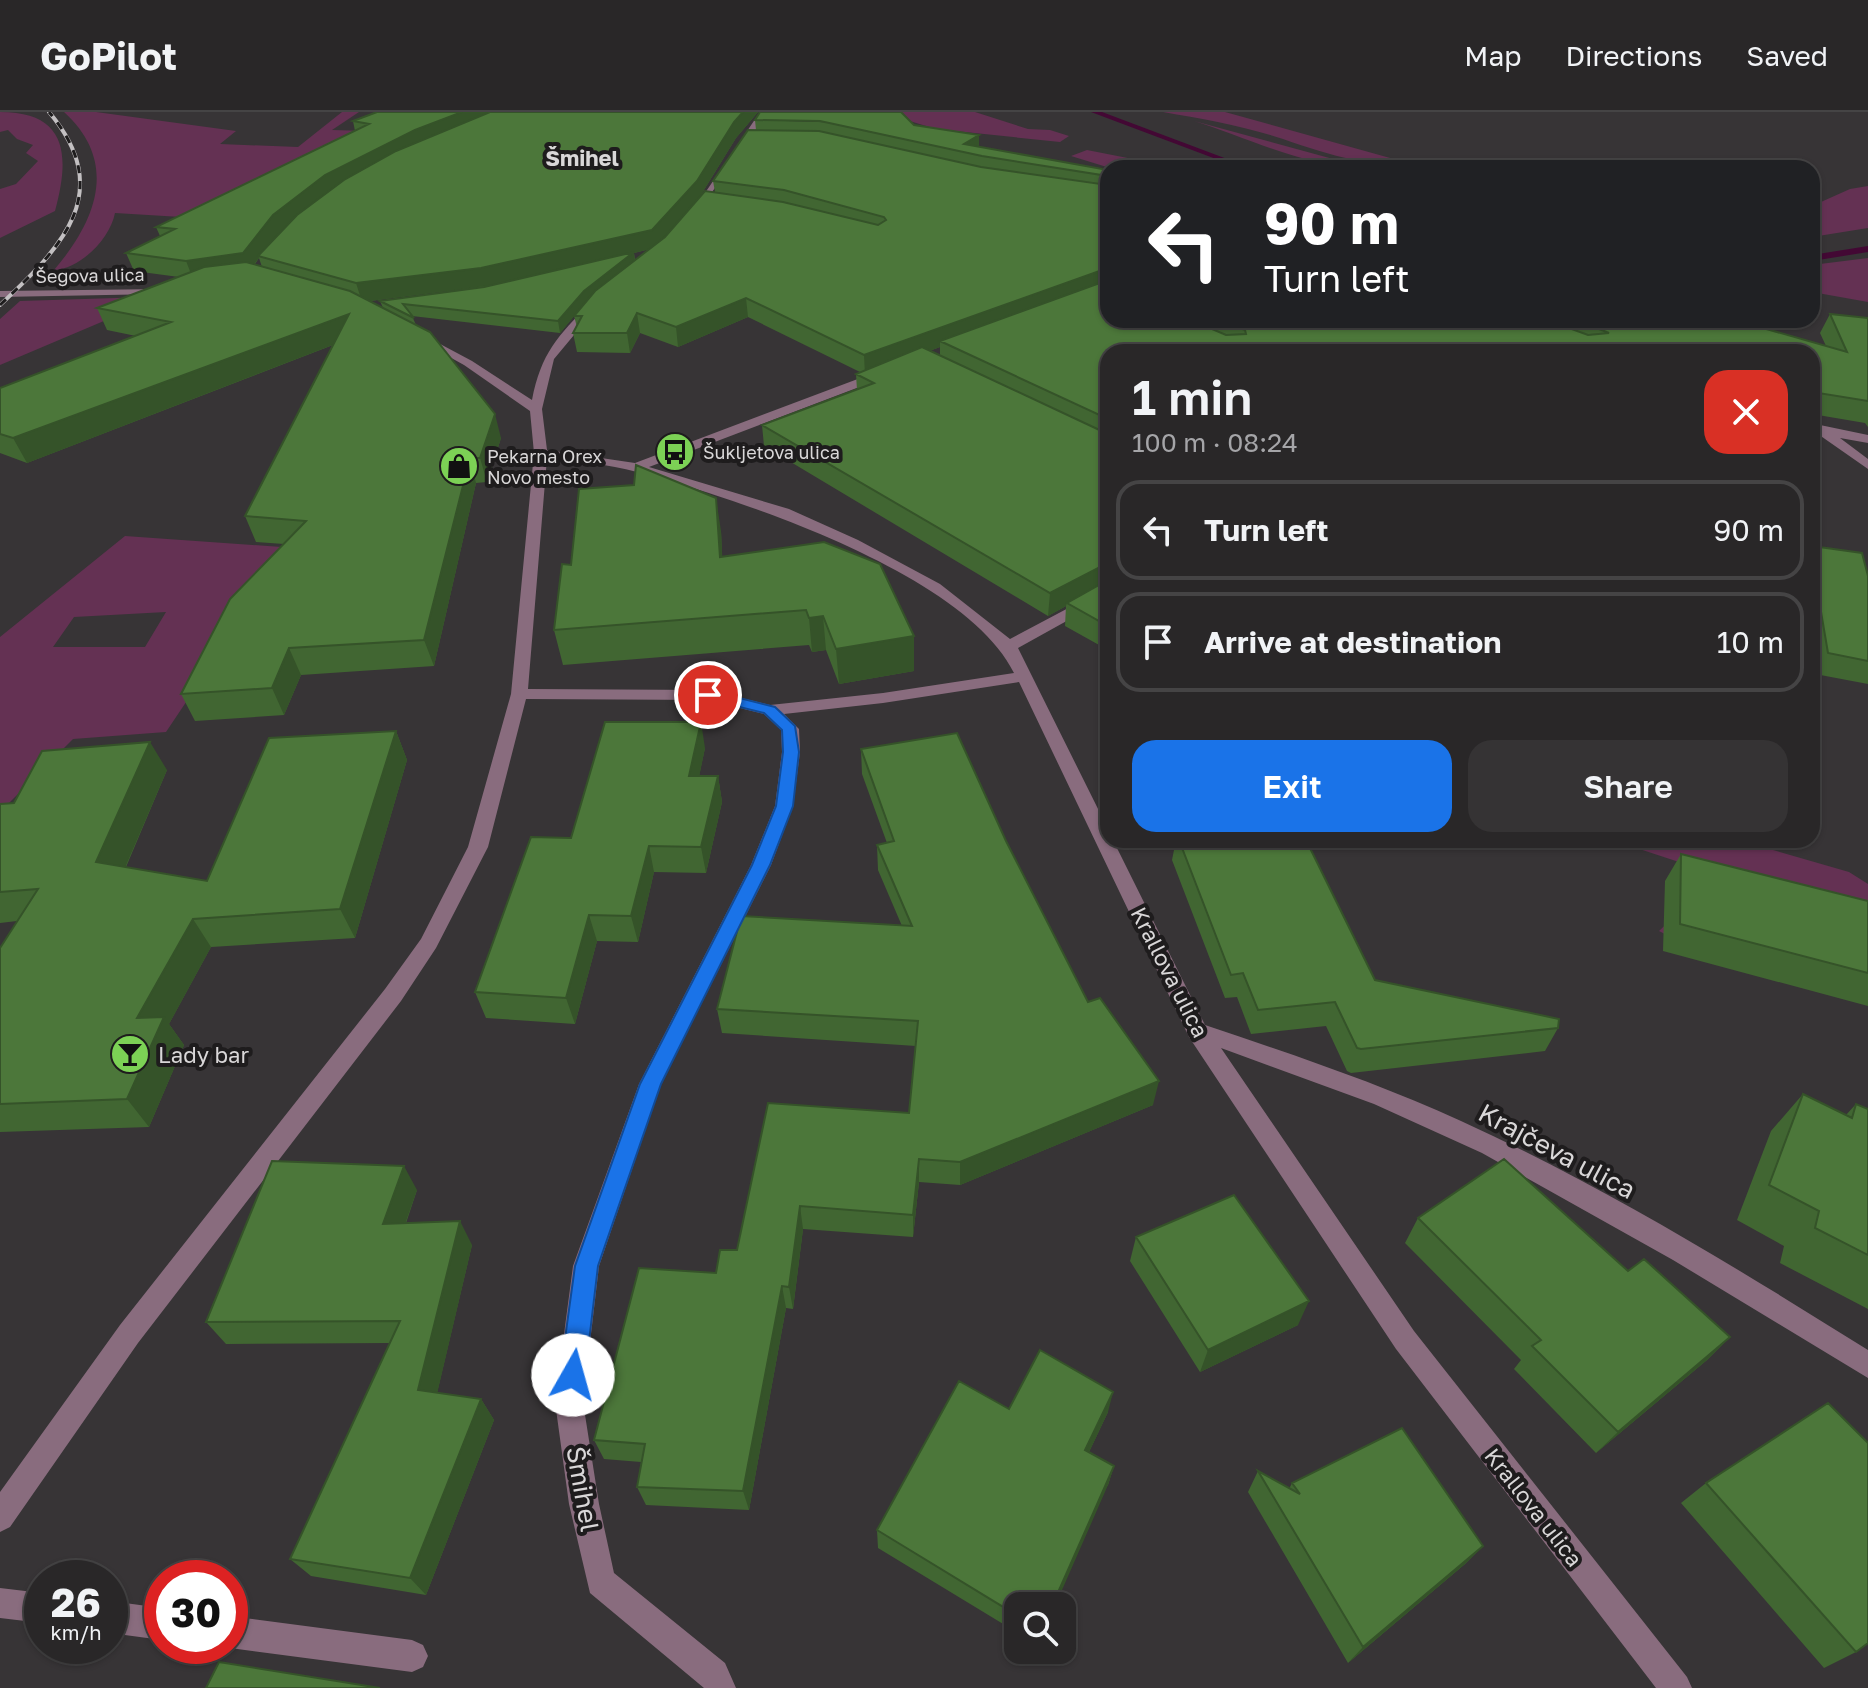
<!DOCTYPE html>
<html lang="en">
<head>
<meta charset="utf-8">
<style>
  :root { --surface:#292728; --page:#353334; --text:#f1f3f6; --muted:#a5a5a8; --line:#454445; --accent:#1a73e8 }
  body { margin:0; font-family:"Golos Text",sans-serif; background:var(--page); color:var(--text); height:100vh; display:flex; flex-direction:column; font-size:30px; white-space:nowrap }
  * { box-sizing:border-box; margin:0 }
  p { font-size:26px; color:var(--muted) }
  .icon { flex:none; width:44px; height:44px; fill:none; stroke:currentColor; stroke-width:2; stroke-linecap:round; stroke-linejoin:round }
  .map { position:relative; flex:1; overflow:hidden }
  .drawer { position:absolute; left:1100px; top:232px; width:720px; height:504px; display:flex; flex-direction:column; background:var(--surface); border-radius:24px; box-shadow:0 2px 6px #0004,0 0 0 2px var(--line) }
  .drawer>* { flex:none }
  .guide { position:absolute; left:1100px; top:48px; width:720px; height:168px; border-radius:24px; box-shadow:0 2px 6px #0004,0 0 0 2px var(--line); background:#202124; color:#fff; overflow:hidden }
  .controls { position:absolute; left:1004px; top:1480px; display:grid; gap:16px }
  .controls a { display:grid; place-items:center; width:72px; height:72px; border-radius:16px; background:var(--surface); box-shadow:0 2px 6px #0004,0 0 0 2px var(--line); font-size:40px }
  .speed { position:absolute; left:24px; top:1448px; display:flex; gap:16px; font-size:40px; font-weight:700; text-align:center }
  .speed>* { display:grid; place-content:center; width:104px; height:104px; border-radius:50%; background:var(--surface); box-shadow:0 2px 6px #0004,0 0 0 2px var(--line); line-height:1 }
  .speed small { font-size:20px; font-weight:400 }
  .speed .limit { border:12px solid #d22; background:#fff; color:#111 }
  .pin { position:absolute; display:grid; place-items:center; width:68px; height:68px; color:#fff; margin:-34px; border:4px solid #fff; border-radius:50%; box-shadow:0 2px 8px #0007 }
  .me { position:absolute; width:88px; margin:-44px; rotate:7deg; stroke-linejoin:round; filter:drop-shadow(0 0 6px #0008) }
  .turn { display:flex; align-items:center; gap:28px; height:168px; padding:0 32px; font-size:36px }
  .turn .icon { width:104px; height:104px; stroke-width:2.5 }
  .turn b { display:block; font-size:56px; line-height:68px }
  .round { display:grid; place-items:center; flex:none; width:84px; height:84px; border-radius:24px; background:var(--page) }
  .head { display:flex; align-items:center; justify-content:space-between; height:136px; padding:0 32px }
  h1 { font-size:48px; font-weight:600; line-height:60px }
  .primary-button { display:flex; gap:16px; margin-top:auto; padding:16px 32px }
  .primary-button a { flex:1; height:92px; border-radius:24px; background:var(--accent); color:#fff; font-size:32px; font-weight:600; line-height:92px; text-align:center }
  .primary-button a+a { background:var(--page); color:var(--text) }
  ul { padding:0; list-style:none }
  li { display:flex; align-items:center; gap:24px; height:100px; margin:0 16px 12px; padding:0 16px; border:4px solid var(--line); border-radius:24px }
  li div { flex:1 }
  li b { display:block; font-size:30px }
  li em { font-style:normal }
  header { display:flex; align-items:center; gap:48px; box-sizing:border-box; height:112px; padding:0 40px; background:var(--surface); border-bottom:2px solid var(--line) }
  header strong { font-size:38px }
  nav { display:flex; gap:44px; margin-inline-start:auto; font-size:28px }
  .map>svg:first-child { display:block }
</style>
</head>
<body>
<header>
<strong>GoPilot</strong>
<nav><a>Map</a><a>Directions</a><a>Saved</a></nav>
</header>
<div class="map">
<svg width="1868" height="1576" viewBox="0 0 1868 1576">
  <rect width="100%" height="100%" fill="#373436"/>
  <!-- green -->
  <path fill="#643153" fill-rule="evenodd" d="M0,0C68,0 70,44 55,99L0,126V77L16,72L38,49L26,41L33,33L17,27L8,18L0,20Z
    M64,0H96L236,19L220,32L298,35L342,0H359L332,18L367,19L181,105L115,101C110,127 80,157 54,158C97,108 119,50 64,0Z
    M880,0H975L1028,17L1050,18L1069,24L1060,30L936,17Z
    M1163,0H1225L1426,56C1374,56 1332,44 1283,27C1244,14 1203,7 1163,0Z
    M1194,9L1366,56C1308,56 1248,26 1194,9Z
    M1087,38L1153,51L1184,46L1210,56H1110L1071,44Z
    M1868,74V116L1812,125V94L1850,77Z
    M1868,146V190L1812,180V153Z
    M148,185L144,192L0,253V207L20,189Z
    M125,424L309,437L233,520L166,620L73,627L0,700V525ZM166,500L145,535H53L74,505Z
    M1612,728H1765L1766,736L1849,760L1868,772V888L1714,847L1659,819L1700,780L1682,751Z"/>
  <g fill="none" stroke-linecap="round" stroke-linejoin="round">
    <!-- stream -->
    <path fill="#430834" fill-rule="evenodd" d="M1091,0H1102L1251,56H1240Z
      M1868,134V140L1812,149V143Z"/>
    <!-- minor -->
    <path fill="#896c7e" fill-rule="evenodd" d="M760,0H768L696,103H690Z
      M164,177L165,179L160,182L0,185V179Z
      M590,191L599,193L554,247L542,297L547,338L635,351L879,259L885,263L883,266L649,355L789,397L858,428L940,472L1010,527L1108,475V486L1018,536L1108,717V728H1113L1205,913C1291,942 1378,971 1461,1009C1602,1073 1737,1156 1868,1238V1266L1673,1148L1482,1041L1374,992L1221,936L1414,1219L1687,1565L1692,1576H1656L1396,1237L1189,925L1019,570L883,591L784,602L799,617L800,640L793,694L771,753L661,972L599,1154L583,1290L599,1392L614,1461L725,1551L736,1576H704L590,1481L569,1392L555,1290L573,1154L639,972L751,753L775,694L782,640L781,618L764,602L708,588L526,587L488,735L436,836L401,889L138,1231L10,1415L0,1420V1380L120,1213L385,877L421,827L468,735L511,582L534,341L530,299L464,253L417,227L427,225L472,249L532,288C541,241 558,224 590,191ZM547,346C577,350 608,352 637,360C740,387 966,462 1014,561L883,581L770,593L708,578L528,577Z
      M1820,313L1868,323V331L1840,326L1868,347V357L1815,320L1814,317Z
      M0,1476L42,1481V1511L0,1506Z
      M110,1489L162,1496V1528L110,1521Z
      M230,1504L412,1528L423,1533L428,1544L423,1555L412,1560L230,1536L226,1534H230Z"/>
    <defs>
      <path id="rail" d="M0,193C63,134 116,80 49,0"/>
    </defs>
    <!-- rail casing -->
    <use href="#rail" stroke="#c3c0c2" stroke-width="4"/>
    <!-- rail -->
    <use href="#rail" stroke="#1e1c1d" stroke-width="3" stroke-dasharray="8" stroke-linecap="butt"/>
  </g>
  <!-- wall -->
  <path fill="#416632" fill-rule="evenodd" d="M377,0H758L736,26L699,86L661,128L715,80L713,69L756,18L755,8L914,13L979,35L1108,58V208H1735L1826,234L1820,221L1830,202L1868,206V315L1865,311L1812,302V240H1108V538L1065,514L1066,494L1048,504L764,334L762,313L857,278L856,262L860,260L748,205L678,235L640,221L630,241L577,240L573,221L577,215L574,204L560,221L412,204L416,213L501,326L487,370L476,371L434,554L301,563L284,603L195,609L181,582L284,432L256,430L245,404L333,233L27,351L0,341V276L136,224L107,218L97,196L179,165L134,159L126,141L160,124L156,115L355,19L353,9ZM650,137L635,148L634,141ZM259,146L262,155L255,152ZM485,174L380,189L383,196L370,189ZM940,235V244L930,239L932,238Z
    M634,373L721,419L722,445L914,559L839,572L826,538L812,540L809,533L563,553L554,518L571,453Z
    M1812,434L1868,464V572L1815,562L1812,542Z
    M396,619L407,648L355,826L211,835L169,912L184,933L149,1015L0,1020V836L17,809L0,811V692L14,691L167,658L126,755L207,769Z
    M705,636L699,664H718L722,690L706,761L654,760L638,830L597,829L575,912L486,906L475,880L571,726Z
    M861,637L1006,729L1088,890L1153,993L960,1073L919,1070L913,1125L803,1117L793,1197L786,1196L749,1398L646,1393L637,1375L641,1350L604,1347L594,1328L716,1161L737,1138L909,1001L916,934L722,921L717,897L902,814L878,758L877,733L887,731L862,662Z
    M1176,728H1306L1375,868L1558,916L1545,939L1351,961L1347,959L1326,914L1251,922L1237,885L1225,886L1172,748Z
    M1681,742L1868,789V894L1663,839L1665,769Z
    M1803,982L1846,1003L1856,992L1868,997V1197L1780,1151L1784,1134L1737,1108L1771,1019Z
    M417,1078L406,1111L472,1133L437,1281L481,1287L494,1308L426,1483L311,1464L290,1447L390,1231L226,1232L206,1210Z
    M1418,1106L1628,1159L1730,1225L1707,1248L1596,1341L1514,1257L1521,1248L1405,1131Z
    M1136,1125L1298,1213L1200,1260L1130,1149Z
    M1009,1297L1108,1300L1089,1340L1114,1354L1108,1373L1018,1494V1521L878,1436L877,1418Z
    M1258,1359L1289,1377L1292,1371L1483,1434L1465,1452L1348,1551L1248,1380Z
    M1706,1371L1856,1540L1824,1556L1681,1391Z"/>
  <!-- shaded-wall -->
  <path fill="#355329" d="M462,0H505L331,80L279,121L261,145L258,144L259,146L249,159L193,167L186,149L273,103L325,63L415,18Z
    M743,0H758L736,26L699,86L654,136L634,141L635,151L586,190L560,221L558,209L485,174L362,190L356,171L734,10Z
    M979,23V39L964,32Z
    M1108,156V174L940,229V235L865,263L864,243Z
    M746,186L748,205L678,235L676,215Z
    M637,201L640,221L630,241L627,221Z
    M349,202L356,224L27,351L13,326Z
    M495,302L501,326L487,370L480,346Z
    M470,346L476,371L434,554L424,528Z
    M716,386L721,419L724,479L720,445Z
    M1108,451V472L1067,491L1066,494L1048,504L1050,481Z
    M823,504L826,538L812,540L809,506Z
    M914,524V559L839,572L836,537Z
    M289,536L301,563L284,603L272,576Z
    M701,610L705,636L694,690L689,664Z
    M396,619L407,648L355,826L340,797Z
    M150,630L167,658L115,779L96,750Z
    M718,664L722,690L706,761L701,735Z
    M649,734L654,760L638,830L631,804Z
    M589,803L597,829L575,912L566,886Z
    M193,807L211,835L169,912L184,933L149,1015L127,987L137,906Z
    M1159,969L1153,993L960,1073V1050Z
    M919,1047V1070L913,1125V1103Z
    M404,1054L417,1078L397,1135L383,1112Z
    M800,1094L803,1117L793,1197L789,1175Z
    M460,1109L472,1133L433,1299L418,1278Z
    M782,1174L786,1196L749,1398L743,1379Z
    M1309,1189L1298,1213L1200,1260L1208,1238Z
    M1730,1225L1707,1248L1596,1341L1618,1320Z
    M1113,1280L1108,1300L1081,1357L1085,1338Z
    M481,1287L494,1308L426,1483L410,1466Z
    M1114,1354L1108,1373L1055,1494H1052Z
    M1483,1434L1465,1452L1348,1551L1363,1535Z"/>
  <!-- building -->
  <path fill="#4c773a" stroke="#355329" stroke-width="2" d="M377,0H462L415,18L325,63L273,103L243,141L186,149L126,141L175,117L156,115L369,12L353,9Z
    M490,0H743L734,10L697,69L652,118L481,156L356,171L258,144L297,103L344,68L396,39Z
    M760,0H901L914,13L979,23L964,32L1108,58V64L982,44L820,9L755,8Z
    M748,18L819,19L981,55L1108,73V156L864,243L746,186L676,215L637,201L627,221H573L582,204H574L595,179L665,125L705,79L783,90L878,113L886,108L884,105L784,78L713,69Z
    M634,140L584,179L558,209L403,192L414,206L380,189L484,175Z
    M246,150L350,179L430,220L495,302L480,346H470L424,528L289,536L272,576L181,582L230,487L306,409L245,404L349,202L13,326L0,322V276L171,210L97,196L204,155Z
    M1108,168V208H1191L1226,223L1246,222L1245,218L1221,208H1547L1588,223L1609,221L1577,208H1735L1847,240L1830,202L1868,206V289L1812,280V240H1108V307L940,229Z
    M922,235L1108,322V451L1050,481L762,313L874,271L856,262Z
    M636,353L716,386L720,445L824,430L880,452L914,524L836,537L823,504L809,506L806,498L554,518L562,452L571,453L579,377L634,373Z
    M1812,434L1862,441L1868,464V549L1828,541L1812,447Z
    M1108,468V514L1067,491Z
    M605,610H701L689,664H718L701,735L649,734L631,804L589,803L566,886L475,880L531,725L571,726Z
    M396,619L340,797L193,807L137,906L164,905L127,987L0,992V836L38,777L0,780V692L14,691L42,639L150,630L96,750L207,769L269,626Z
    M957,621L1006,729L1088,890L1100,886L1159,969L960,1050L919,1047L913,1103L800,1094L789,1175L782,1174L743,1379L637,1375L645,1332L594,1328L639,1156L716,1161L720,1138H737L768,991L909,1001L918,909L717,897L741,804L912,814L877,733L894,729L861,637Z
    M1179,728H1306L1375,868L1559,907L1558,916L1361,937L1357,936L1335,890L1258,898L1243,861L1231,863Z
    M1681,742L1868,789V861L1680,812Z
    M1803,982L1852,1006L1856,992L1868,997V1143L1815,1116L1819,1099L1769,1073Z
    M1504,1047L1628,1159L1644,1147L1730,1225L1618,1320L1532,1234L1541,1228L1418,1106Z
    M272,1049L404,1054L383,1112L460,1109L418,1278L481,1287L410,1466L290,1447L400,1209L206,1210Z
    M1234,1083L1309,1189L1208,1238L1136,1125Z
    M1040,1238L1113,1280L1085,1338L1114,1354L1052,1494H1018V1504L877,1418L959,1269L1009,1297Z
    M1828,1291L1868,1331V1531L1856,1540L1706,1371Z
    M1402,1316L1483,1434L1363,1535L1258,1359L1300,1382L1292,1371Z
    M219,1550L380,1576H206Z"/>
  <!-- route -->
  <path fill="#1a73e8" stroke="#114b97" stroke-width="2" d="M708,578L775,595L795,614L799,640L793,694L770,753L661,972L598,1154L585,1263L582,1272L573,1275L564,1272L560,1263L575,1154L640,972L752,753L776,694L783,640L782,618L764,601L703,586V580Z"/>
  <!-- icons -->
  <defs>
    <symbol id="bus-disc" viewBox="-11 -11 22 22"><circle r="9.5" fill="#7cd155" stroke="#1e1c1d"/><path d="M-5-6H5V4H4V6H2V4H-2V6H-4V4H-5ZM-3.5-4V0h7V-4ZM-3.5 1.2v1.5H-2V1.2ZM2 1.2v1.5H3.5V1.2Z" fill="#111"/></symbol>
    <symbol id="shop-disc" viewBox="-11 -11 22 22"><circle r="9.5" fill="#7cd155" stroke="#1e1c1d"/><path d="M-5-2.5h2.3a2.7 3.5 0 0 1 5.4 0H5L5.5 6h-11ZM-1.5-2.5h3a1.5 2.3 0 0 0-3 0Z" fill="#111"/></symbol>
    <symbol id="bar-disc" viewBox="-11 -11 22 22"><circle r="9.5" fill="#7cd155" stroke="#1e1c1d"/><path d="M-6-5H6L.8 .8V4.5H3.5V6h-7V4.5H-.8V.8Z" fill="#111"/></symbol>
  </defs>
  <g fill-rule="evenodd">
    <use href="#bus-disc" x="653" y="318" width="44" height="44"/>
    <use href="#shop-disc" x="437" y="332" width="44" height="44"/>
    <use href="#bar-disc" x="108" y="920" width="44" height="44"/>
  </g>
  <g text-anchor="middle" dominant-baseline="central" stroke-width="8" stroke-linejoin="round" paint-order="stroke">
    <!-- far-street labels -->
    <g font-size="18" fill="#d9d7d8" stroke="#1e1c1d">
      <text transform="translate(90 163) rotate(-1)">Šegova ulica</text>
    </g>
    <!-- far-poi labels -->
    <g font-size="18" fill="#d9d7d8" stroke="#1e1c1d" text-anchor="start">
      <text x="703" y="340">Šukljetova ulica</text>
      <text x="487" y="344">Pekarna Orex<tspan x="487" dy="21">Novo mesto</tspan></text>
    </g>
    <!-- far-quarter labels -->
    <g font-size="22" font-weight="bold" fill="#d9d7d8" stroke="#1e1c1d">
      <text x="582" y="45">Šmihel</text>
    </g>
    <!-- street labels -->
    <g font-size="22" fill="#d9d7d8" stroke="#1e1c1d">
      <text transform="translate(1170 860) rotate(63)">Krallova ulica</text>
      <text transform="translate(1534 1395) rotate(52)">Krallova ulica</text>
    </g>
    <!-- poi labels -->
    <g font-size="22" fill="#d9d7d8" stroke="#1e1c1d" text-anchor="start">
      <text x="158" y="942">Lady bar</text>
    </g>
    <!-- near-street labels -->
    <g font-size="26" fill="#d9d7d8" stroke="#1e1c1d">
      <text transform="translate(1557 1039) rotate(28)">Krajčeva ulica</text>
      <text transform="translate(583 1377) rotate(80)">Šmihel</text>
    </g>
  </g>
</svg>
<div class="controls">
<a><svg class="icon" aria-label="search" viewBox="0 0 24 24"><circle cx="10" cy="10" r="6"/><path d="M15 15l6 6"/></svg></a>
</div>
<div class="speed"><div>26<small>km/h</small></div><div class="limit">30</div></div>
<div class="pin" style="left:708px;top:583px;background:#d93025"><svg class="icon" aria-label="arrive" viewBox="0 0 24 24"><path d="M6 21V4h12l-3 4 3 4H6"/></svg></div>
<svg class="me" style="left:573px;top:1263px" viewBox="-20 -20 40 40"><circle r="19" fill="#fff"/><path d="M0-13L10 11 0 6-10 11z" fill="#1a73e8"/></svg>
<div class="guide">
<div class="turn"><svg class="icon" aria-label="left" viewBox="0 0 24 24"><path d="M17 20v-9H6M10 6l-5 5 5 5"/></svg><div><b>90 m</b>Turn left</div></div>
</div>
<section class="drawer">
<div class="head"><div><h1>1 min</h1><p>100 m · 08:24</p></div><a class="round" style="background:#d93025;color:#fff"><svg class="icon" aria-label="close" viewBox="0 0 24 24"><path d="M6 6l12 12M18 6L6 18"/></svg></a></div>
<ul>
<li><svg class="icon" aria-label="left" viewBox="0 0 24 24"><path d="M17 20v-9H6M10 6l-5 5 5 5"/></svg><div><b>Turn left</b></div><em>90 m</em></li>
<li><svg class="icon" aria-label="arrive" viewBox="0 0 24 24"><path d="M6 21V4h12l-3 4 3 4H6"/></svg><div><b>Arrive at destination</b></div><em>10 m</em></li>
</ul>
<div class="primary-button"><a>Exit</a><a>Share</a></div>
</section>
</div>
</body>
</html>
